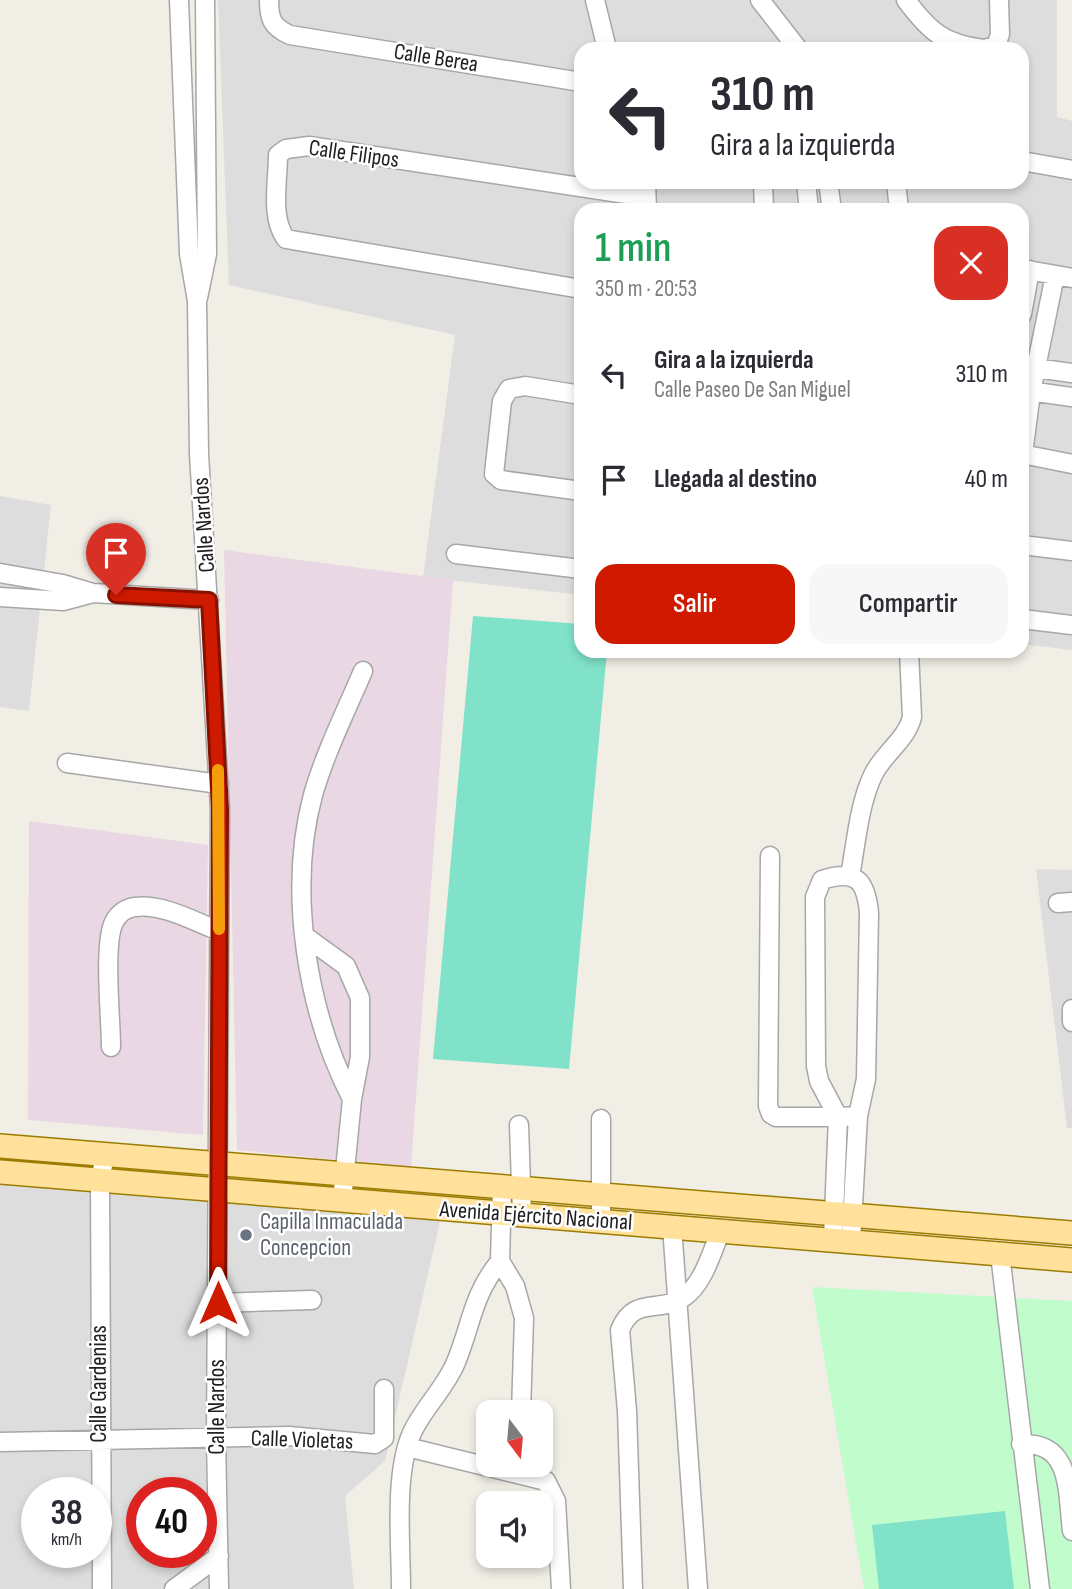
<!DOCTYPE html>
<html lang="es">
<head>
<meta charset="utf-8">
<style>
  :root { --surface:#fff; --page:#f7f7f7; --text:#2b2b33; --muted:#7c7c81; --accent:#cf1a00 }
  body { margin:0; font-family:"Sofia Sans Condensed",sans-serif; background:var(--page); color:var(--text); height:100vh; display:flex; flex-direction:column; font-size:26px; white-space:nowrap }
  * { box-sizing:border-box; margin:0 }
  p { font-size:23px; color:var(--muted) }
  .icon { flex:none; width:38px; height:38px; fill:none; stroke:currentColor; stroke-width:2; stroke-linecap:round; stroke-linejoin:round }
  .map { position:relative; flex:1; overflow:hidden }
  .details { position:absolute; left:574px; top:203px; width:455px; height:455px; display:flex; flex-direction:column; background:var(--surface); border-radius:21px; box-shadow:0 4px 10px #0003 }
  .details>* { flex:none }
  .top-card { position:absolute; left:574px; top:42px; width:455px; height:147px; border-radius:21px; box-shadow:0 4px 10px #0003; background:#fff; color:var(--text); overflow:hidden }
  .needle { width:46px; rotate:164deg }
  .buttons { position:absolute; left:476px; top:1400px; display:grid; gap:14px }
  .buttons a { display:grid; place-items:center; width:77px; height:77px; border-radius:14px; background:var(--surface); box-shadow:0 4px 10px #0003; font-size:35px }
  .speed { position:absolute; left:21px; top:1477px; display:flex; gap:14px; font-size:35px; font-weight:700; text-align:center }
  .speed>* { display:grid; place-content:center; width:91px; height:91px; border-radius:50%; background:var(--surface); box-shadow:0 4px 10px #0003; line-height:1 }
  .speed small { font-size:18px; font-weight:400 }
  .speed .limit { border:10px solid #d22; background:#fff; color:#111 }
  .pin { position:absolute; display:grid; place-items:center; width:60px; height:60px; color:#fff; margin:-72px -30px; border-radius:50% 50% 50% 0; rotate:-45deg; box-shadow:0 0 7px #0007 }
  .pin .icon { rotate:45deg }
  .me { position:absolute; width:77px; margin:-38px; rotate:0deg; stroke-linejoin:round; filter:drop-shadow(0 0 5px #0008) }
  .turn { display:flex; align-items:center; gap:24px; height:147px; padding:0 21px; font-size:32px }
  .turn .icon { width:91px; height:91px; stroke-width:2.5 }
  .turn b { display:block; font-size:49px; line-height:60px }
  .round { display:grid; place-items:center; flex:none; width:74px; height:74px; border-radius:21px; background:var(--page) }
  .head { display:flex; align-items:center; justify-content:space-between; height:119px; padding:0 21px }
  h1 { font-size:42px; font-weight:600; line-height:52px; color:#1e9e55 }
  .primary-button { display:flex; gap:14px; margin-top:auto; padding:14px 21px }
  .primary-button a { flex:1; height:80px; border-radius:21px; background:var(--accent); color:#fff; font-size:28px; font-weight:600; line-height:80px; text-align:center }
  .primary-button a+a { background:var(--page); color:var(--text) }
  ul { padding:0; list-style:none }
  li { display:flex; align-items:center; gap:21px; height:105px; padding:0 21px }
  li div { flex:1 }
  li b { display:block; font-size:26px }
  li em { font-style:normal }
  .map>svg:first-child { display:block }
</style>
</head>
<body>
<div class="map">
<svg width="1072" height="1589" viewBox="0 0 1072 1589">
  <rect width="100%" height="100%" fill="#f1eee6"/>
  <!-- residential -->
  <path fill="#dedddd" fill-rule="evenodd" d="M218,0H1057V117L1072,121V650L1022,644V210H581V595L423,577L455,335L229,285ZM581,49H1022V182H581Z
    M0,496L51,505L29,711L0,707Z
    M1036,869L1072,870V1128H1067Z
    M0,1182L443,1209L385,1461L345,1496L354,1589H0ZM37,1493H96V1552H37ZM142,1493H201V1552H142Z"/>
  <!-- industrial -->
  <path fill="#ead7e4" d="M224,550L453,580L411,1167L237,1150Z
    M29,821L208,845L203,1135L28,1120Z"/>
  <!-- park -->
  <path fill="#c1fccd" d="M812,1287L1072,1301V1589H864Z"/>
  <!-- pitch -->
  <path fill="#80e3c9" d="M473,616L581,624V651H607L569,1069L433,1059Z
    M1005,1511L1014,1589H879L872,1525Z"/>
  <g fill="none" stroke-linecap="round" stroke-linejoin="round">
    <defs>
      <path id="minor" d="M179,0L189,254L197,301L199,454L220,809L216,1439L219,1589
        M269,0C269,19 272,27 290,35L581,82
        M595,0L607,49
        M760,0L798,49
        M906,0C929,31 943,44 983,49
        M984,49L996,46L1000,34L999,0
        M1022,161L1072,170
        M646,182L647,210
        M763,182L764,210
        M806,182L809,210
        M828,182L832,210
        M896,182L899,210
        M1022,269L1072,278
        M581,289L286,239C270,218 278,181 278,155L286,149L309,146L646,197
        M198,298L207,254L205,0
        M1022,314L1030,270
        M1022,366L1072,373
        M1022,390L1072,397
        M581,395L525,386L509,389L502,401L494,474L501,480L581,491
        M1022,454L1072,464
        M1023,454L1031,392L1055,275
        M1022,545L1072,551
        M456,554L581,569
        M0,573L63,584L93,593L209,600
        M0,597L63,601L93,593
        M1022,619L1072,625
        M67,763L219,784
        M770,856L768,1106L771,1114L776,1117H838L833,1239
        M850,876C856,844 859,804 873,775C883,754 907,739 912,717L909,651
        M1058,903L1072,902
        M306,937L346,966L360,998V1057L352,1099L342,1201
        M1072,1009V1022
        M111,1047C111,1020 103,944 114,922C118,914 126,908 135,907C162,903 195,922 219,931
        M352,1099C307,1012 287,891 313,795C325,753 346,711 363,671
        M519,1125L522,1215
        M502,1189L500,1261L515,1286L524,1318L521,1412
        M601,1221V1119
        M672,1226L698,1589
        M851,1241L858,1116L866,1079L869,913C866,880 856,869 822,880L815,897L816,1066L819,1081L838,1117L858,1116
        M1000,1254L1040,1589
        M218,1303L312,1300
        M0,1442L289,1436L375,1444L384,1438V1389
        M1021,1444C1072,1442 1067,1490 1072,1531
        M407,1447L546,1481L556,1501L561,1589
        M102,1589L100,1180L105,1156
        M174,1589L219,1556
        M401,1589C401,1544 394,1476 411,1435C422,1409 445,1389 456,1362C472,1323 472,1296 500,1261
        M633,1589L627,1411L620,1330C634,1295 660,1314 684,1297C704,1283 712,1251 721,1230"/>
      <path id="major" d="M0,1146L1072,1233
        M0,1172L1072,1260"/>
    </defs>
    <!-- minor casing -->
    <use href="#minor" stroke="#a7a7a7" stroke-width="21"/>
    <!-- major casing -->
    <use href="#major" stroke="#9b7c00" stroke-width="26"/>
    <!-- minor -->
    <use href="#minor" stroke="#fff" stroke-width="18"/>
    <!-- major -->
    <use href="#major" stroke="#ffe19c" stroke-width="23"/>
  </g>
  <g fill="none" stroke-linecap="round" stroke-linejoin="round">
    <defs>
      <path id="route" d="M116,595L209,600L220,809L218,1303"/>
    </defs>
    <!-- route casing -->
    <use href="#route" stroke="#871100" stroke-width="18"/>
    <!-- route -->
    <use href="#route" stroke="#cf1a00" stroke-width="12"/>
    <!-- slow -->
    <path stroke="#f59e0b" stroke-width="12" d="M218,770L219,929"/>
  </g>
  <!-- markers -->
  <circle fill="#6b7280" stroke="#fff" stroke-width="2.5" cx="246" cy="1235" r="7"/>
  <g text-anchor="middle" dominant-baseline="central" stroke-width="5" stroke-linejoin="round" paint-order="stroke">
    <!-- street labels -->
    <g font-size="23" fill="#202020" stroke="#fff">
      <text transform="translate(436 58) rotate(9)">Calle Berea</text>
      <text transform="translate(354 154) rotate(8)">Calle Filipos</text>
      <text transform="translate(204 525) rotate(-94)">Calle Nardos</text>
      <text transform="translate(536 1216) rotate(4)">Avenida Ejército Nacional</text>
      <text transform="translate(99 1384) rotate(-90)">Calle Gardenias</text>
      <text transform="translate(217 1407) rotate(-90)">Calle Nardos</text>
      <text transform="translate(302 1440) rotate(2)">Calle Violetas</text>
    </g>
    <!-- worship labels -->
    <g font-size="23" fill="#5b616d" stroke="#fff" text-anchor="start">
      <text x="260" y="1222">Capilla Inmaculada<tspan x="260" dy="26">Concepcion</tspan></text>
    </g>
  </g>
</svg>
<div class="buttons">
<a><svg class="needle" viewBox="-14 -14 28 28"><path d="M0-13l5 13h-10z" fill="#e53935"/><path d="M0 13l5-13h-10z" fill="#7c7c81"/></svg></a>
<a><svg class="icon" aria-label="sound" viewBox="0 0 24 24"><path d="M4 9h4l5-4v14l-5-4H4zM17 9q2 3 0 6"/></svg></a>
</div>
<div class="speed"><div>38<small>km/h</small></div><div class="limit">40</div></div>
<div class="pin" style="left:116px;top:595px;background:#d93025"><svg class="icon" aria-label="arrive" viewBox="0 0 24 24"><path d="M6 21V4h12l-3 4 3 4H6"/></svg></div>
<svg class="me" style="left:218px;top:1303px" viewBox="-20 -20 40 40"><path d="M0-17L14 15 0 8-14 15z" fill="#cf1a00" stroke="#fff" stroke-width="4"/></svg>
<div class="top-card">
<div class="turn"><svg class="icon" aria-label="left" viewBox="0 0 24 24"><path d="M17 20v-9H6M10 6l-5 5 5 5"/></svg><div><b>310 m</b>Gira a la izquierda</div></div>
</div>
<section class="details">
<div class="head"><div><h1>1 min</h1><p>350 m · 20:53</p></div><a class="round" style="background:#d93025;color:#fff"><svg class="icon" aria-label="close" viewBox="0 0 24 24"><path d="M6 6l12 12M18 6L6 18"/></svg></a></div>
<ul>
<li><svg class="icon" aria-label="left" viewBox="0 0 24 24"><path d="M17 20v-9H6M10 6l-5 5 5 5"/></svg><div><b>Gira a la izquierda</b><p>Calle Paseo De San Miguel</p></div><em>310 m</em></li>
<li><svg class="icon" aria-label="arrive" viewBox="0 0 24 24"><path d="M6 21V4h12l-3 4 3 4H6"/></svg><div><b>Llegada al destino</b></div><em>40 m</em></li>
</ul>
<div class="primary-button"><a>Salir</a><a>Compartir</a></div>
</section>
</div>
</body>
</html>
